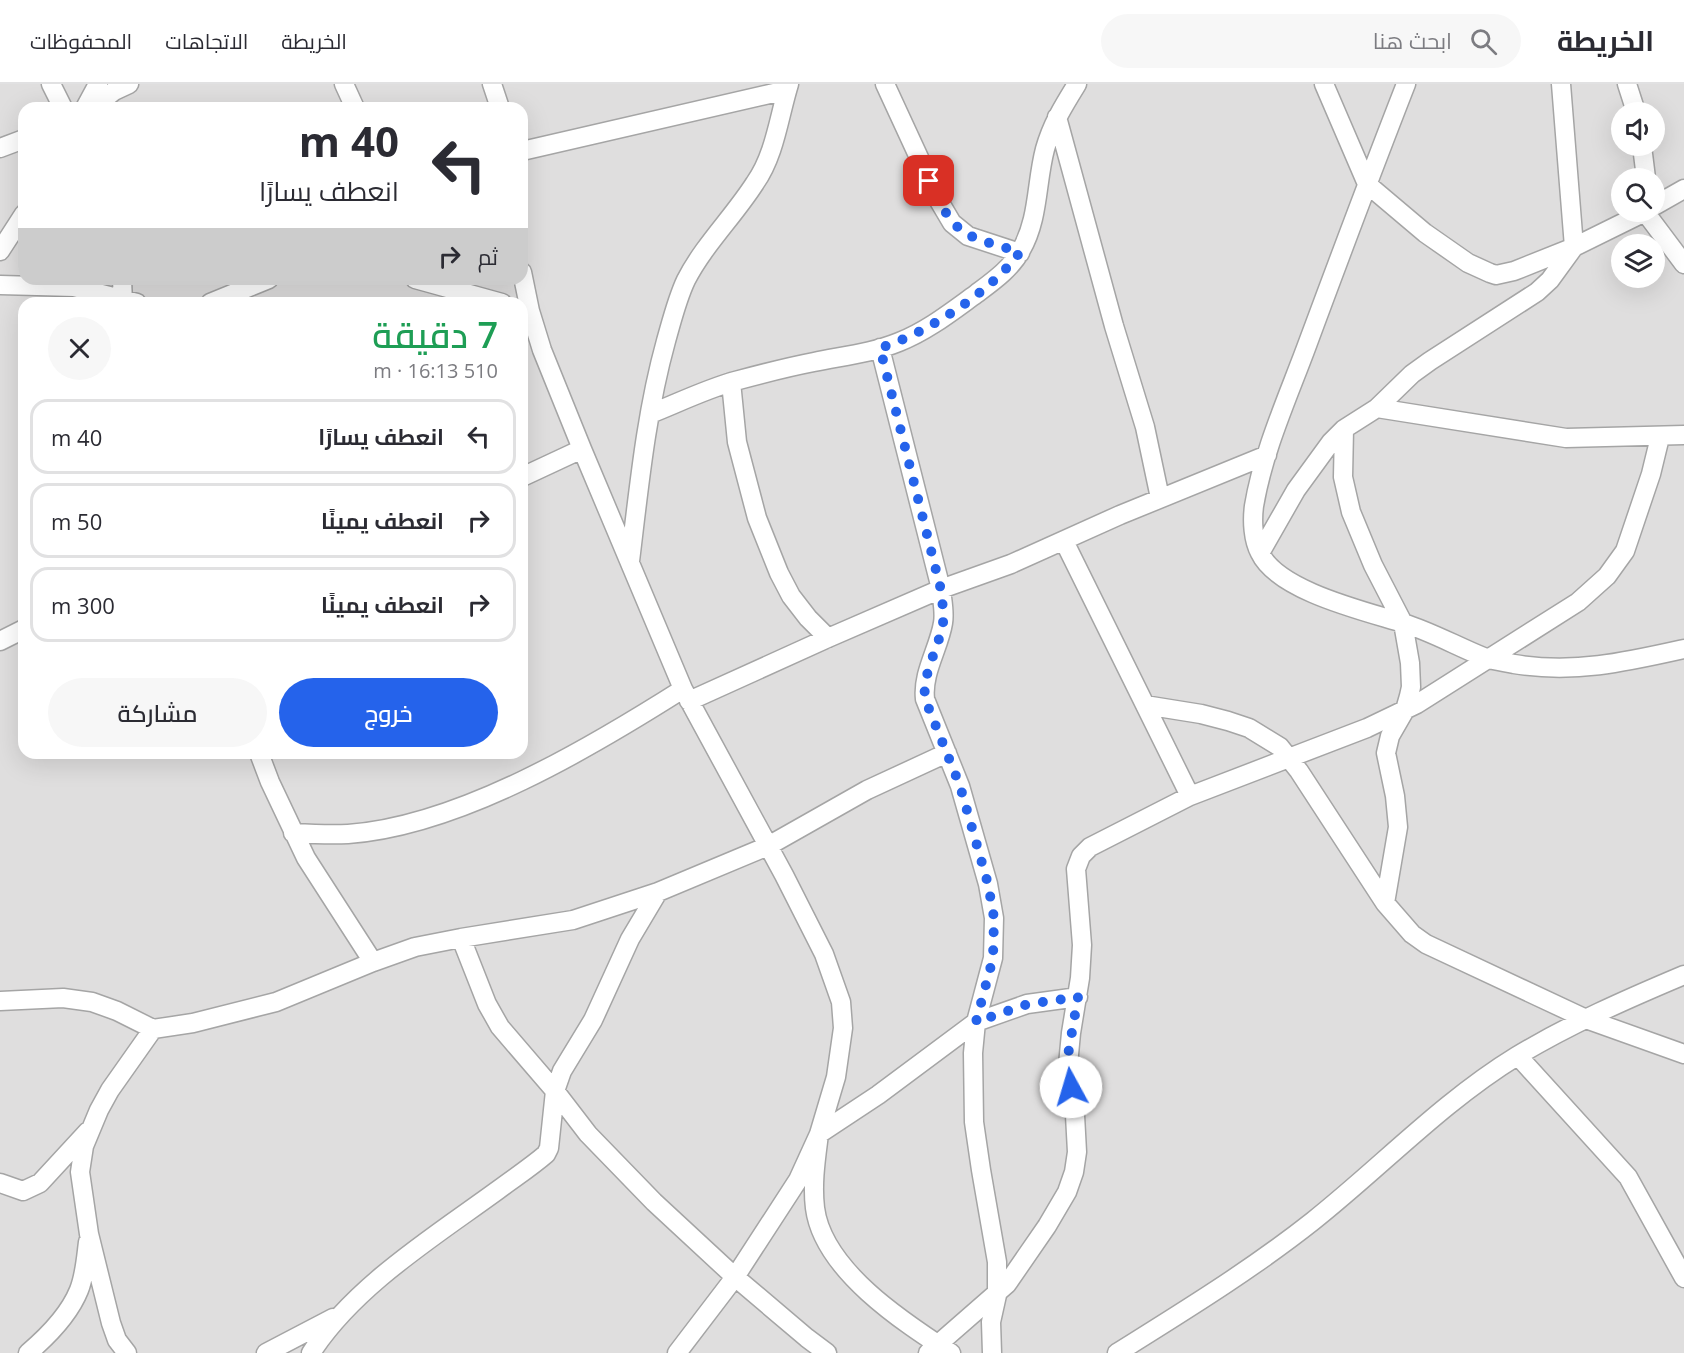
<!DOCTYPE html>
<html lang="ar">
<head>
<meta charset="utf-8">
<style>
  :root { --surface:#fff; --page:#f7f7f7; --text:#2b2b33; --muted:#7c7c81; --line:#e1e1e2; --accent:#2563eb }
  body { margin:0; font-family:"Open Sans",Cairo,sans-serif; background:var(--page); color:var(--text); direction:rtl; height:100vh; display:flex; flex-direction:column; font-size:22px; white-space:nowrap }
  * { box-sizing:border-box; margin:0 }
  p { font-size:20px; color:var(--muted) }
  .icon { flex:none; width:33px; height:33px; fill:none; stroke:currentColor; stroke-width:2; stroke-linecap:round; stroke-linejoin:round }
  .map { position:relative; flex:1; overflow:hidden; direction:ltr }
  .drawer { position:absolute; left:18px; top:213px; width:510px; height:462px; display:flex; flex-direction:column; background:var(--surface); border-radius:18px; box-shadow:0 6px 24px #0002; direction:rtl }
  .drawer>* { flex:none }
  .top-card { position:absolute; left:18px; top:18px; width:510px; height:183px; border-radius:18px; box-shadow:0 6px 24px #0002; direction:rtl; background:#fff; color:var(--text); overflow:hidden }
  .tools { position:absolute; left:1611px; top:18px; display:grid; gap:12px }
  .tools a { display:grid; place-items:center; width:54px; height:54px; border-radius:50%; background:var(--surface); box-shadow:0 6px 24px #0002; font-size:30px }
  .pin { position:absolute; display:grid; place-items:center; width:51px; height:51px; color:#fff; margin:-26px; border-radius:12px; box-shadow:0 3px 9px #0006 }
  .me { position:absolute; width:66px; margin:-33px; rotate:354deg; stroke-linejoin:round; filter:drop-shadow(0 0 4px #0008) }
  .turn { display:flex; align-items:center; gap:21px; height:126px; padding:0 30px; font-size:27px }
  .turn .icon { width:78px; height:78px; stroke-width:2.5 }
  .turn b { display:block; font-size:42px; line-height:51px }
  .then { display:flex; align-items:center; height:57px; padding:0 30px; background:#0003; gap:12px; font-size:22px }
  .round { display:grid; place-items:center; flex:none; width:63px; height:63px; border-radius:32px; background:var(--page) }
  .summary { display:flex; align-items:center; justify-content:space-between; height:102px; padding:0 30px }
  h1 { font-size:36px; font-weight:600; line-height:45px; color:#1e9e55 }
  .cta { display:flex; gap:12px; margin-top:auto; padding:12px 30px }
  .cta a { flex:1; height:69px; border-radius:36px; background:var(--accent); color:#fff; font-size:24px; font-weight:600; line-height:69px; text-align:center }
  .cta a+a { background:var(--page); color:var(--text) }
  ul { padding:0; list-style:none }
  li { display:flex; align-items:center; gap:18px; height:75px; margin:0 12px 9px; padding:0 18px; border:3px solid var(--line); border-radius:18px }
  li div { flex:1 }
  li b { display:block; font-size:22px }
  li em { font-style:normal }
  header { display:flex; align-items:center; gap:36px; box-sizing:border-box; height:84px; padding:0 30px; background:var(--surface); border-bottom:2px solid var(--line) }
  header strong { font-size:28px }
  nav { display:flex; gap:33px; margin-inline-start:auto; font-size:21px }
  .search { width:420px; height:54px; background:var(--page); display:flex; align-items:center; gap:15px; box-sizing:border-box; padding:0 21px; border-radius:33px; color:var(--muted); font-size:22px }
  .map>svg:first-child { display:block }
</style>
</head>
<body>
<header>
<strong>الخريطة</strong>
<div class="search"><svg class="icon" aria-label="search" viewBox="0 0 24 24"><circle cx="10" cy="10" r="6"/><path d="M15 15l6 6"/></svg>ابحث هنا</div>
<nav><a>الخريطة</a><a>الاتجاهات</a><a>المحفوظات</a></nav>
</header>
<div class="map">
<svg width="1684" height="1269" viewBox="0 0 1684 1269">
  <rect width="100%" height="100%" fill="#f0eee8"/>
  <!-- residential -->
  <path fill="#dfdede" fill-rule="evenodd" d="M0,0H1684V1269H0ZM24,24H522V195H24ZM1622,28H1654V62H1622ZM1622,94H1654V128H1622ZM1622,160H1654V194H1622ZM24,219H522V669H24Z"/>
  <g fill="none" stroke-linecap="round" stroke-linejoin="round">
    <defs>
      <path id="minor" d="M51,0L63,24
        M344,0L355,24
        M492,0L500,24
        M885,0L939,117L952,139L968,152L1020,169
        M1324,0L1367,100L1425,149L1468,179L1490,189L1496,191L1514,187L1574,163L1645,128
        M1406,0C1372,87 1339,175 1306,264C1287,315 1263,368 1254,422C1252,437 1253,456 1260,469C1278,507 1364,527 1403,539C1432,548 1458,563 1486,574C1495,577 1505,578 1514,580C1574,590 1626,578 1684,565
        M1627,0L1636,28
        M85,24L98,0
        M93,24L114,7L129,0
        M1057,33L1114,242L1145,343L1160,414
        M1642,62L1646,94
        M0,64L24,55
        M522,67L787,6
        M1654,122L1684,105
        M1645,128L1684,180
        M0,167L24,130
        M522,188L530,227L542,266L582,365L683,605L784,791L824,870L841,918L843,944L836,993L819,1050L798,1096L735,1193L677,1269
        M122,195L123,219
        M415,195L502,219
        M0,201L74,203L137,219
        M210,219L269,195
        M880,264L941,505C942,516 945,528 943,539C939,564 922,589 925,615L960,702L988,800L994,834L993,874L976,938L973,969L974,1038L981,1086L997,1178V1211L991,1238L992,1269
        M731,298L737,358L757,434L779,489L791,512L808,534L828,554
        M1377,324L1566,354L1684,351
        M650,330C678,319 706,305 735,297C761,290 788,283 814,278C843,272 872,269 899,258C927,247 951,228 976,210C992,198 1011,185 1021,166C1039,135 1036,99 1045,65C1052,40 1064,21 1077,0
        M1344,345L1343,393L1351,428L1373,481L1403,539L1410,579L1411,603L1409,612L1405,626L1390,652L1386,669L1395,712L1398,743L1385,819
        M522,393L582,365
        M1064,457L1190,712
        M1260,469L1296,406L1331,358L1344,345L1377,324L1412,290L1430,277L1537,208L1550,196L1574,163L1561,0
        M630,477C639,403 646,329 666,257C672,236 677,215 686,196C704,161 734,132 755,99C775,71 779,32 789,0
        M0,557L24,545
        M689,617L828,554L941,505L1011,480L1120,431L1267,371
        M1145,621L1201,630L1228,637L1249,644L1280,663L1299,687L1385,819L1412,850L1426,860L1586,935L1684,970
        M259,669L270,698L306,774L373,878
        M293,749C311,750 329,751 348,750C459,742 590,664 683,605
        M461,854L487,920L500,943L555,1007L588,1050L654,1118L735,1193L807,1254L827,1269
        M0,917L63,914L92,918L117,927L153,945L193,939L276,918L373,878L415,863L461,854L573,836L658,808L768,762L867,706L947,669
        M1518,972L1628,1093L1684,1194
        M0,1099L23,1107L40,1099L88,1047
        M28,1269C48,1252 69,1231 79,1206C85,1191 86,1174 88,1158
        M127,1269L117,1256L111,1239L89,1150L80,1088L84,1062L99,1026L110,1006L153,945
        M266,1269L333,1234
        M311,1269C354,1202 435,1152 498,1106C514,1094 531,1083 546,1070L549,1064L555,1007L562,987L593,936L630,855L658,808
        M928,1269L1007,1200L1047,1142L1067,1108L1074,1088L1077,1068L1075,1031L1068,981L1071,949L1080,894L1082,861L1076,785L1081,772L1090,763L1190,712L1367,644L1417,620L1578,518L1607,492L1625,467L1651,390L1660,353
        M951,1269C903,1238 823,1186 815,1124C812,1099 816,1074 819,1050L878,1011L976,938L1027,920L1078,913
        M1117,1269C1184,1227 1251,1186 1313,1137C1381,1083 1442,1018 1517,972C1570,940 1627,915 1684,891"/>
    </defs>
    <!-- minor casing -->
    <use href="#minor" stroke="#a5a5a5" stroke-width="21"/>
    <!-- minor -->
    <use href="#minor" stroke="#fff" stroke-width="18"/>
  </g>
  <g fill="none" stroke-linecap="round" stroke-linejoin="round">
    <!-- route -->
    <path stroke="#2563eb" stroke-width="10" stroke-dasharray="0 18" d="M929,97C956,154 963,151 1020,168C991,208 927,249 880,264L941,506C942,517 944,528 943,539C939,564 922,589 925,615L960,702L988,800L994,834L993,874L976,938L1028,920L1078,913L1068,971L1071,1003"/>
  </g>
</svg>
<div class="tools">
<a><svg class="icon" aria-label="sound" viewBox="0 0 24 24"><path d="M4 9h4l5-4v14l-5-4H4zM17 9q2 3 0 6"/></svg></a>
<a><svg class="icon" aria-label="search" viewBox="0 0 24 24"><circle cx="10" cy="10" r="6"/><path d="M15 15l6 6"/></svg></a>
<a><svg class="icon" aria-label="layers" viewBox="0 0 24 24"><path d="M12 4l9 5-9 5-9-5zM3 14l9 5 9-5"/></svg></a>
</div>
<div class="pin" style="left:929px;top:97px;background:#d93025"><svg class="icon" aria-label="arrive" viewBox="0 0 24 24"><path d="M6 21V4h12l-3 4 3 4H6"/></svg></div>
<svg class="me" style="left:1071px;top:1003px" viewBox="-20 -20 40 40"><circle r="19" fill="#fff"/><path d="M0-13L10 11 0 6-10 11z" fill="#2563eb"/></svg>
<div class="top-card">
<div class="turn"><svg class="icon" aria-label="left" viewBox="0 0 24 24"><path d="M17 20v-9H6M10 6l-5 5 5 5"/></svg><div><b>40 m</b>انعطف يسارًا</div></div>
<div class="then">ثم<svg class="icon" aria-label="right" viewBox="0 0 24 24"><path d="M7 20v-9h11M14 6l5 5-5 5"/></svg></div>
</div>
<section class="drawer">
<div class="summary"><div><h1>7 دقيقة</h1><p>510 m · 16:13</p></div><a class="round"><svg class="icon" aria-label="close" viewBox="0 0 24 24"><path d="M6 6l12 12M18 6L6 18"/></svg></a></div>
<ul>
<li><svg class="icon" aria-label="left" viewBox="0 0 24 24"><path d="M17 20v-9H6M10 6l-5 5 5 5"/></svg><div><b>انعطف يسارًا</b></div><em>40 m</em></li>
<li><svg class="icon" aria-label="right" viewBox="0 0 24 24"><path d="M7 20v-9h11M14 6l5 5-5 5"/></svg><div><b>انعطف يمينًا</b></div><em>50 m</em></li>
<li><svg class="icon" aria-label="right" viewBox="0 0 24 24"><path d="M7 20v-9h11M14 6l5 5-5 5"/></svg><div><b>انعطف يمينًا</b></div><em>300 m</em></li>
</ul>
<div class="cta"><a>خروج</a><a>مشاركة</a></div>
</section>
</div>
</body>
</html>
